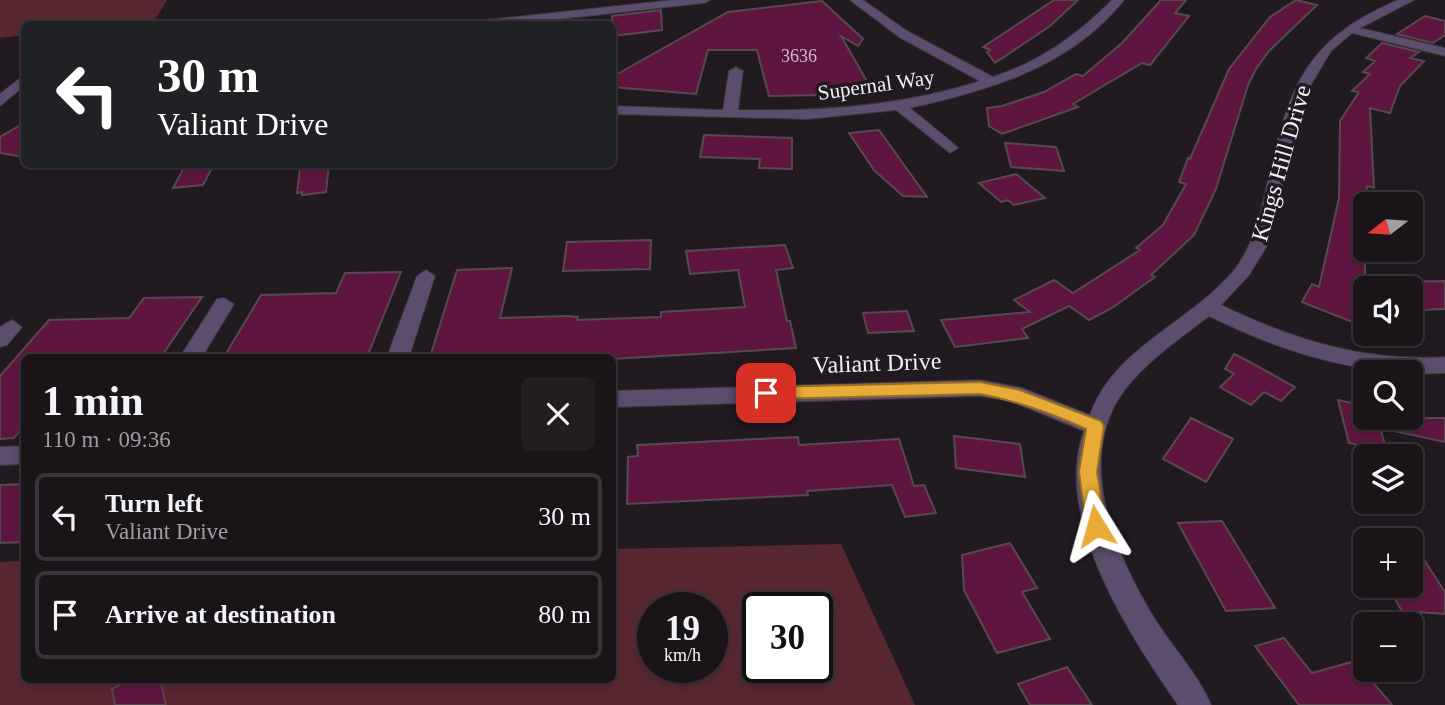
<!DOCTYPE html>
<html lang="en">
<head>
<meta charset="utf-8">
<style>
  :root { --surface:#1a1419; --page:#231d22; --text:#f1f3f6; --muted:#9f9ea2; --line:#383338 }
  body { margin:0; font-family:"Times New Roman",serif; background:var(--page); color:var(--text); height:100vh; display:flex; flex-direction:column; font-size:26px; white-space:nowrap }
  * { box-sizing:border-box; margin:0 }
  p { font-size:23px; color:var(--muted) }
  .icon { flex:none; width:38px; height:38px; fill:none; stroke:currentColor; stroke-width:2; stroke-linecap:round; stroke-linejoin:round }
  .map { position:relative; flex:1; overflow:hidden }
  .details { position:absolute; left:21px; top:354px; width:595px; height:329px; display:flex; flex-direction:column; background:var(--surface); border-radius:10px; box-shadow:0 4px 10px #0003,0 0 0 2px var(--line) }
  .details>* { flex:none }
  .hud { position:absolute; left:21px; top:21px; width:595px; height:147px; border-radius:10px; box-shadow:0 4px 10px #0003,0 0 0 2px var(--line); background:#202124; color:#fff; overflow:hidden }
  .needle { width:46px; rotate:253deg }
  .tools { position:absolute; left:1353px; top:192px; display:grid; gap:14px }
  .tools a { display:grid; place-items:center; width:70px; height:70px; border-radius:10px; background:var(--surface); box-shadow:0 4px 10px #0003,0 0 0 2px var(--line); font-size:35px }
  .speed { position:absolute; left:637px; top:592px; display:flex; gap:14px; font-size:35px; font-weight:700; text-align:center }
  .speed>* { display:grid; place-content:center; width:91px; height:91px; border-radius:50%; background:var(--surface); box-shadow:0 4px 10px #0003,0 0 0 2px var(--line); line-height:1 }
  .speed small { font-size:18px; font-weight:400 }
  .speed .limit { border:4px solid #111; border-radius:10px; background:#fff; color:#111 }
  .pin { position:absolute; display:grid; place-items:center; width:60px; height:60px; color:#fff; margin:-30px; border-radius:14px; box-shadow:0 4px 10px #0006 }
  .me { position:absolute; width:77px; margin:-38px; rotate:352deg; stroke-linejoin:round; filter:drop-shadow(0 0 5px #0008) }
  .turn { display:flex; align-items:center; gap:24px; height:147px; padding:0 21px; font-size:32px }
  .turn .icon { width:91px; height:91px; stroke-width:2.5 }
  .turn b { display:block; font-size:49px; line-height:60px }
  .round { display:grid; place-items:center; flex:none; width:74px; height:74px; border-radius:10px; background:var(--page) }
  .headline { display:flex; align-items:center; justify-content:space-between; height:119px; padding:0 21px }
  h1 { font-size:42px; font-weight:600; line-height:52px }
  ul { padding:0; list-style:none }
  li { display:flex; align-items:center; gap:21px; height:88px; margin:0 14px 10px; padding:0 7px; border:4px solid var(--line); border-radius:10px }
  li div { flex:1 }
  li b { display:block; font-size:26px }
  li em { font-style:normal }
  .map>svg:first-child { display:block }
</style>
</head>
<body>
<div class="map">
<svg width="1445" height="705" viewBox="0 0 1445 705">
  <rect width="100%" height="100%" fill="#221a21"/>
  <!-- green -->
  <path fill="#582830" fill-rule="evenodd" d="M0,0H167L155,20L113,24H24V35L0,38Z
    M841,544L915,705H0V562L24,561V679H612L613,549ZM653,607H712V667H653ZM758,607H817V667H758Z"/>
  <!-- building -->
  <path fill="#5e1640" stroke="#564a4f" stroke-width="2" d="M1054,0H1078L1050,26L995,63L987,52L990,50L983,47Z
    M1161,0H1186L1175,13L1189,16L1150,65L1142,63L1073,104L1078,107L1002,134L989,126L987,108L1002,106L1044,92L1076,74L1083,76L1122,43Z
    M1296,0L1317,5L1269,51L1256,69L1248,85L1216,189L1194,235L1151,275L1155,277L1112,308L1089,320L1069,306L1022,329L1028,338L955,347L941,320L1030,312L1014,300L1054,280L1073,293L1140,250L1136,248L1163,225L1186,184L1179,182L1188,158L1190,159L1229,69L1270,17Z
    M822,1L863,39L858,46L841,36L872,90L829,95L769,96L757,50H708L696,94L612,87V77L728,12Z
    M661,10L662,30L612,36V16Z
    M1425,16L1445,21V35L1433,43L1397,34Z
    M1382,43L1419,52L1410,58L1424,61L1400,86L1390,113L1370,108L1374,188L1367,186L1365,197V327L1302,302L1312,284L1319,287L1333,225L1339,198L1340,121L1359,92L1352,91L1370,74L1363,72L1375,61L1366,58Z
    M24,123V157L0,153V137Z
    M879,130L927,197L903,196L874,170L849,133Z
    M704,135L792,138V169L759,168L760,159L700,157Z
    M1005,143L1056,147L1064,171L1011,167Z
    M186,164H214L203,185L173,188Z
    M329,164L326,192L302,195V192L297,193L300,168Z
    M1016,174L1045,198L1014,205L1008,200L1001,202L979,183Z
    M651,240L650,269L563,271L567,242Z
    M785,245L793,268L776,270L787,321H790L796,348L612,359L430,357L457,270L512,268L500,318L567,316L578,317L577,320L661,317V312L745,307L738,270L690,274L686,251Z
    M401,272L367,357H224L261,295L336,293L345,273Z
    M1445,281V309L1422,310L1410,299V289H1400L1393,282Z
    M202,297L161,357H24V425L14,438L0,439V376L49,320L129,318L144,298Z
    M907,311L914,331L868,333L863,313Z
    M1234,354L1248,361L1295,387L1281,401L1264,392L1251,405L1220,387L1234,374L1225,369Z
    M1338,400L1365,406V418H1445V442L1380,428L1387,451L1349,443Z
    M1191,418L1233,439L1206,482L1163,459Z
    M954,436L1020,444L1025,477L956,468Z
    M798,437L799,445L899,439L914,486L924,485L936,513L905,517L892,485L807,491L808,495L627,504L628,457L638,456L637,445Z
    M24,484V542L0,543V485Z
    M1222,521L1275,608L1226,611L1178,523Z
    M1410,538L1445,592V614L1402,611L1387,586H1410Z
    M1010,543L1037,588L1022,592L1050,639L997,653L964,590L962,555Z
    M1284,638L1312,673L1355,661L1392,705H1299L1255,646Z
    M1067,667L1092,705H1030L1018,684Z
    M132,679H160L166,705H115L112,689Z"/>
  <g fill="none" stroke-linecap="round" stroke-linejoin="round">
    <defs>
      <path id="minor" d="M673,0H710L704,3L515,24H481L487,20Z
        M850,0H863L907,31L993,77C1041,61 1077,35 1112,0H1124C1070,67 991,90 910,108L955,145L958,148L950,153L896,110L808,119L612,114V106L723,110L729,71L736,67L743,71L738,110C820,112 902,106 980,81L899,37Z
        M1398,0H1414L1360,28L1445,48V56L1352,33L1331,51L1306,93L1267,246L1249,275L1221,305C1293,340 1365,362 1445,357V373C1362,377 1284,353 1209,316C1176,342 1138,366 1116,403C1079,471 1117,556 1153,616C1171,646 1198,673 1211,705H1178C1130,636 1052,518 1084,431L1011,401L980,396L612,407V391L980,380L1022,388L1090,415C1114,347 1192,322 1235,269C1254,244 1260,214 1267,185C1288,90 1303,40 1398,0Z
        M24,75V86L0,106V94Z
        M426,270L435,276L409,357H387L417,276Z
        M224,298L234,304L202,357H180L217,299Z
        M12,320L22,327L7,345L0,347V327Z
        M24,446V464L0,465V447Z"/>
    </defs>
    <!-- minor casing -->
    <use href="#minor" stroke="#3b343a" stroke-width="2"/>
    <!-- minor -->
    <use href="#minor" fill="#5b4d6b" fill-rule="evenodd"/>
  </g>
  <!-- route -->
  <path fill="#e9ab38" stroke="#976f24" stroke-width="2" d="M980,382L1020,390L1101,421L1104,426L1097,472L1106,526L1103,532H1089L1086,526L1079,472L1086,429C1051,413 1018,401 980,394L766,399L758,393L766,387Z"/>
  <g text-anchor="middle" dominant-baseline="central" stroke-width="7" stroke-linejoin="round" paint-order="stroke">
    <!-- far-number labels -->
    <g font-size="18" fill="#ceb9c7">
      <text x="799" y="56">3636</text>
    </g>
    <!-- far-street labels -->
    <g font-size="21" fill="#f4eff4" stroke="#221a21">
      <text transform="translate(876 85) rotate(-8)">Supernal Way</text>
    </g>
    <!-- street labels -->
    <g font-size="24" fill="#f4eff4" stroke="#221a21">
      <text transform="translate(1281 163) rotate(-74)">Kings Hill Drive</text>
      <text transform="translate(877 363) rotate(-2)">Valiant Drive</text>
    </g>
  </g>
</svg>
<div class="tools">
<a><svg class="needle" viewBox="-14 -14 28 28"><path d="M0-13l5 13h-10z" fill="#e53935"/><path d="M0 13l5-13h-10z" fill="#9f9ea2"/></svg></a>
<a><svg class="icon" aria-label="sound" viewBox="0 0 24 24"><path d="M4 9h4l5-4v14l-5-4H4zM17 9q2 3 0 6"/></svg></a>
<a><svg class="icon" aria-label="search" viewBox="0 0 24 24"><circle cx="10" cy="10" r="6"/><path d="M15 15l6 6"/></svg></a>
<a><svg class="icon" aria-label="layers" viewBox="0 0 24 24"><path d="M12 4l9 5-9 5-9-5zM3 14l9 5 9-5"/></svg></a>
<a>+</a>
<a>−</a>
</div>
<div class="speed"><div>19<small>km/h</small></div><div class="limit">30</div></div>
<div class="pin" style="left:766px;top:393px;background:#d93025"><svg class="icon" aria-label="arrive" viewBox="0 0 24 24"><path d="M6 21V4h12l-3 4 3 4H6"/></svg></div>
<svg class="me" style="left:1096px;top:526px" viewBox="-20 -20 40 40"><path d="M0-17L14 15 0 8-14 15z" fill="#e9ab38" stroke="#fff" stroke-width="4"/></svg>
<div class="hud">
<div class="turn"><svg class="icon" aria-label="left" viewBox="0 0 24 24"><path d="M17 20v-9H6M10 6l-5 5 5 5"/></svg><div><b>30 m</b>Valiant Drive</div></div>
</div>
<section class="details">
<div class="headline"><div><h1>1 min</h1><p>110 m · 09:36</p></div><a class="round"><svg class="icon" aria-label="close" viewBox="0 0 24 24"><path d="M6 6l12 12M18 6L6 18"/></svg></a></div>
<ul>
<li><svg class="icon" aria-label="left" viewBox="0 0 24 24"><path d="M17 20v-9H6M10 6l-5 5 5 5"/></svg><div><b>Turn left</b><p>Valiant Drive</p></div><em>30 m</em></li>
<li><svg class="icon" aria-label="arrive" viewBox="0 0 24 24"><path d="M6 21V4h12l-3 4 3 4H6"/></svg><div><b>Arrive at destination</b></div><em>80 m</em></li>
</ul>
</section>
</div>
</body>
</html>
